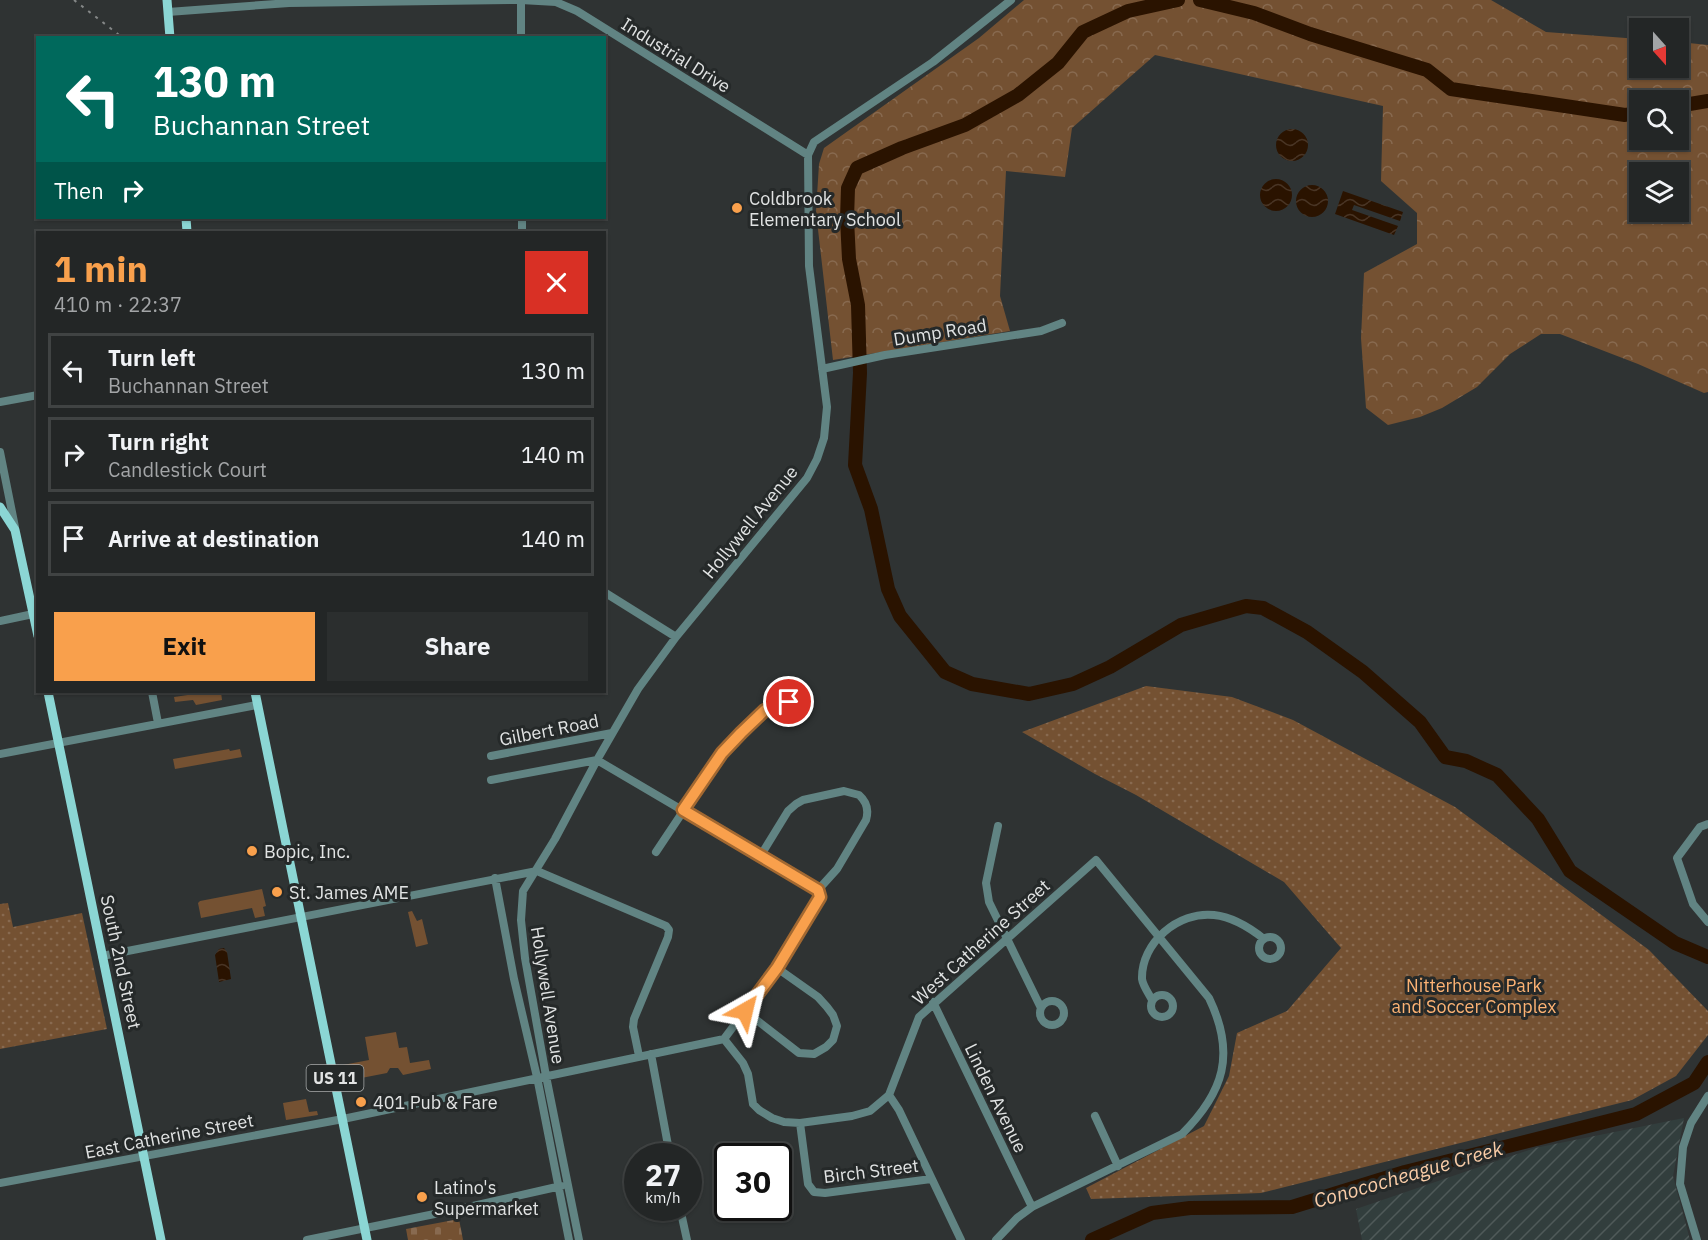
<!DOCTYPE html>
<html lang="en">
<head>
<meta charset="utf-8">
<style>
  :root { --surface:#232626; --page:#2b2e2e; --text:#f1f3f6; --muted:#a3a5a7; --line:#404343; --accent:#f9a04c }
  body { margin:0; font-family:"IBM Plex Sans",sans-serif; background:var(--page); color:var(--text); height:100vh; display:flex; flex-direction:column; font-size:22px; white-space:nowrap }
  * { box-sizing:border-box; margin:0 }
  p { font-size:20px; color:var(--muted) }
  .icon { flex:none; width:33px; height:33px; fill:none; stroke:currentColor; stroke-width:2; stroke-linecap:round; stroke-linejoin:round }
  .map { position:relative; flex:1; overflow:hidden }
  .details { position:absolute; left:36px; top:231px; width:570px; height:462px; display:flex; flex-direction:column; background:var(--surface); border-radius:0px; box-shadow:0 2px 4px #0004,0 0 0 2px var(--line) }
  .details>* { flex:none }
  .top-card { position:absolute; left:36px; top:36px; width:570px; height:183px; border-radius:0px; box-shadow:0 2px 4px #0004,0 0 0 2px var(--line); background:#00695c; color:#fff; overflow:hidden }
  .needle { width:39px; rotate:159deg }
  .buttons { position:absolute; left:1629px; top:18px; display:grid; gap:12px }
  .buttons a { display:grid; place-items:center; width:60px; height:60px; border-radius:0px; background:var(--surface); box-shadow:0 2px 4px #0004,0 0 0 2px var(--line); font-size:30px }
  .speed { position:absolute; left:624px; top:1143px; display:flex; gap:12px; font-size:30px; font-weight:700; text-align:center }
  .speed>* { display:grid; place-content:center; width:78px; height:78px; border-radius:50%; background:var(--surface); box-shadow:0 2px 4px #0004,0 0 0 2px var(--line); line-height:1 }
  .speed small { font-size:15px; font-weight:400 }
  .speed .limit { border:3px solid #111; border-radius:9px; background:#fff; color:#111 }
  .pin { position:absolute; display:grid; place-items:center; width:51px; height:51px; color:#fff; margin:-26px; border:3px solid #fff; border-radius:50%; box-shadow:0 2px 6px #0007 }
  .me { position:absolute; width:66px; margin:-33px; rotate:37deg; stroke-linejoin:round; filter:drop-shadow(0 0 4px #0008) }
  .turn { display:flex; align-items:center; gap:21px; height:126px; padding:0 18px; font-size:27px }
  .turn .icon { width:78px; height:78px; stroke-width:2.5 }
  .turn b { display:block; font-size:42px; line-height:51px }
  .then { display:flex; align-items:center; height:57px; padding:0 18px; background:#0003; gap:12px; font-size:22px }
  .round { display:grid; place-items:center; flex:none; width:63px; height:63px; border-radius:0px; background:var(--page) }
  .head { display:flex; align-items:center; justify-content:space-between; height:102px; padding:0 18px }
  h1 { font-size:36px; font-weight:700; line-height:45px; color:var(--accent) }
  .cta { display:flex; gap:12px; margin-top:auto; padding:12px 18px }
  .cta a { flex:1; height:69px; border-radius:0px; background:var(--accent); color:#111; font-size:24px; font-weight:700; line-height:69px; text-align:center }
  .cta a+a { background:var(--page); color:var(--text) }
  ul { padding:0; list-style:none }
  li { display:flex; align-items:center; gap:18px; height:75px; margin:0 12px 9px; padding:0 6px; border:3px solid var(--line); border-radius:0px }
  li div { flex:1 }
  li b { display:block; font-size:22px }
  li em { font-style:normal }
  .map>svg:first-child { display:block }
</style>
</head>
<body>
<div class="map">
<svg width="1708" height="1240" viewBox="0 0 1708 1240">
  <defs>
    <pattern id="industrial-furrows" width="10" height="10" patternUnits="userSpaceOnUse" patternTransform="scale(1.5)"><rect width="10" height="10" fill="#323e3d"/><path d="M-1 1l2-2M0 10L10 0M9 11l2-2" fill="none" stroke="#4f5a59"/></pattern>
    <pattern id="forest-crowns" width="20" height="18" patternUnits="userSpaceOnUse" patternTransform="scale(1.5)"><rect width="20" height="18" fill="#745132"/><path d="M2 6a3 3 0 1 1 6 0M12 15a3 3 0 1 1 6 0" fill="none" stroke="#886a50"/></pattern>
    <pattern id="cemetery-stones" width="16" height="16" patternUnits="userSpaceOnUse" patternTransform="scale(1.5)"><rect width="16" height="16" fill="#745132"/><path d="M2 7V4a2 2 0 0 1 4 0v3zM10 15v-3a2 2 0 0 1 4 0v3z" fill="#886a50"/></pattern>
    <pattern id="park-dots" width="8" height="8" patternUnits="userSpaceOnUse" patternTransform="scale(1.5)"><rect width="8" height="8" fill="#745132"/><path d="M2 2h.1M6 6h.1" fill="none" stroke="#886a50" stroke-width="1.8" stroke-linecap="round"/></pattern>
    <pattern id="water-waves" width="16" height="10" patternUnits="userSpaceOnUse" patternTransform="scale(1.5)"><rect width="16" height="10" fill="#2a1300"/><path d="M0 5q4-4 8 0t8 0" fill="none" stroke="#493525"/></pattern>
  </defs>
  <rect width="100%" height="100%" fill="#2f3333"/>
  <!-- industrial -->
  <path fill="url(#industrial-furrows)" d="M1684,1118L1673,1176L1690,1240H1362L1356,1209L1535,1148Z"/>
  <!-- grass -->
  <path fill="#745132" d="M208,692H221L222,700L196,705L193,700L175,702L174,697Z
    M229,749L230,751L240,749L242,757L175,769L173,759Z
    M262,889L266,906L263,907L265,916L255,918L252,908L201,918L198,903L200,901Z
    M412,911L417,921L422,919L428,944L416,947L408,912Z
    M396,1032L399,1048L407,1047L410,1063L429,1060L431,1069L403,1075L398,1068H390L387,1073L346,1081L343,1065L369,1060L365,1037Z
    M306,1099L309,1112L317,1111L318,1115L286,1120L283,1103Z"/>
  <!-- forest -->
  <path fill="url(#forest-crowns)" fill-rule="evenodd" d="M1024,0H1491L1546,32L1639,39L1640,68H1678L1679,42L1708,45V392L1704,393L1638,364L1560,334H1541L1510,354L1477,387L1442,408L1420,417L1388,425L1366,408L1361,338L1364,273L1417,244V213L1381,181L1383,106L1155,55L1072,128L1065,177L1006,171L1000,296L1010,331L833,360L816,212L819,164L824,148L979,38ZM1640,100H1678V140H1640ZM1640,172H1678V212H1640Z"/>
  <!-- cemetery -->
  <path fill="url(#cemetery-stones)" d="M459,1219L463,1240H408L406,1229Z"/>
  <!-- park -->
  <path fill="url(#park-dots)" d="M1146,686L1232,697L1293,720L1455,807L1649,950L1708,1011V1035L1676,1076L1632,1100L1261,1193L1091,1199L1086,1188L1204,1126L1229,1076L1237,1033L1287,1011L1341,948L1284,882L1136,795L1095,774L1022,732Z
    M8,903L13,927L82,913L107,1029L0,1049V904Z"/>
  <!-- water -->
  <path fill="url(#water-waves)" d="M1276 145a16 16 0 1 1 32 0a16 16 0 1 1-32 0Z
    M1260 195a16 16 0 1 1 32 0a16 16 0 1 1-32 0Z
    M1296 201a16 16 0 1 1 32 0a16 16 0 1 1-32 0Z
    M1343,191L1403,212L1400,221L1354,205L1352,210L1398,226L1394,235L1335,214Z
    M224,948L227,952L231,979L219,982L215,955L219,949Z"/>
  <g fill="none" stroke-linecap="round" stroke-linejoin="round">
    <!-- river -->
    <path stroke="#2a1300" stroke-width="14" d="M1178,0L1128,11L1083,32L1058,63L1018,95L965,125L902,148L857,168L848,188L847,219L849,259L858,305L860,373L855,465L871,509L888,589L900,616L945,672L972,684L1029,694L1073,684L1110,667L1181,625L1246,606L1263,608L1307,632L1363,672L1420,722L1445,757L1466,761L1497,775L1538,819L1570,871L1675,943L1708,957
      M1200,0L1254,13L1310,34L1427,70L1451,89L1625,115L1640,112
      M1678,106L1708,101
      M1092,1240L1152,1213L1190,1208L1292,1207L1405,1172L1636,1114L1694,1083L1708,1062"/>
    <!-- minor -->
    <path stroke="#618483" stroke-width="8" d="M521,0L556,2L577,11L808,155
      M521,0V38
      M168,12L289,3L517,0
      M522,218V232
      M822,369L885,355L1041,331L1062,323
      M0,402L38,395
      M0,452L15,527
      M604,592L676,637
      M0,621L33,614
      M152,692L158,723
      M0,754L257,705
      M491,756L612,733
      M491,780L597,760L818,890L820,897L777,968L724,1039
      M1708,824L1700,827L1677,858L1693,904L1708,922
      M998,826L986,883L989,902L1041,1008
      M656,852L722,753L765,710L789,702
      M761,855L788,811L796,804L803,800L844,791L859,795C867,802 869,810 866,820L837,869L818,890
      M537,871L666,926L669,930L668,937L634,1019L633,1027L639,1056
      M495,878L514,979L537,1077L569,1240
      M1259 948a11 11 0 1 1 22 0a11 11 0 1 1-22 0Z
      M102,956L537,871
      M1151 1006a11 11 0 1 1 22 0a11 11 0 1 1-22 0Z
      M1152,1000C1149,994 1143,986 1142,979C1141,943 1178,911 1214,915C1233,917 1249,927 1264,939
      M1040 1013a12 12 0 1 1 24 0a12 12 0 1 1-24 0Z
      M933,1002L1032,1207
      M745,1011L799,1053L814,1054L826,1047L833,1040L837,1026L833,1015L827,1007L818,997L777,968
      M724,1039L743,1063L748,1074L753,1104L759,1110L772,1118L784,1122L800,1123L852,1116L870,1111L889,1095L919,1017L1096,860L1209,998C1236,1054 1224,1092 1182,1134L1032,1207L1017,1218L996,1240
      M651,1054L670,1156
      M889,1095L899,1110L961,1240
      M1095,1116L1118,1166
      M800,1123L808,1184L814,1192L825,1193L931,1179
      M0,1183L343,1119L724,1039
      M680,1208L687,1240
      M307,1240L464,1208L561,1186
      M579,1240L546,1076L525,958L521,920L523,891L555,839L597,760L638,689L676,637L807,478L817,459L824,438L827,407L809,266L808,155L814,142L933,62L1011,0
      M1697,1240L1680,1184L1683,1147L1691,1123L1708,1096"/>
    <!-- major -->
    <path stroke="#8bd6d4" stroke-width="9" d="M167,0L170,38
      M186,218L187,232
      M0,507L15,530L38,636
      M48,692L161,1240
      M255,692L367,1240"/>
    <!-- rail -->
    <path stroke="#848787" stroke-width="2" stroke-dasharray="3 6" stroke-linecap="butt" d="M74,0L123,38"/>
  </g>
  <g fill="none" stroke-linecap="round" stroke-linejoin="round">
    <defs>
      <path id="route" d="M745,1011L777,968L820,897L818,890L683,810L722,753L741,733L765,710L789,702"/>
    </defs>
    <!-- route casing -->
    <use href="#route" stroke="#a26831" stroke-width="15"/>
    <!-- route -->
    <use href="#route" stroke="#f9a04c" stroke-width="10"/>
  </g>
  <!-- markers -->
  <g fill="#f9a04c" stroke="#252929" stroke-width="2">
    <circle cx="737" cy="208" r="6"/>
    <circle cx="252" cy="851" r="6"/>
    <circle cx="277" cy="892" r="6"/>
    <circle cx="361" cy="1102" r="6"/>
    <circle cx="422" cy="1197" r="6"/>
  </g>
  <g text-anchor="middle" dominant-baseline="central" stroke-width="6" stroke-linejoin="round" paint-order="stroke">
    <!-- shield labels -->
    <rect fill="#252929" stroke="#a9abab" stroke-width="1.5" x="306.5" y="1065" width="57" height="26" rx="4.5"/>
    <g font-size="16" font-weight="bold" fill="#e1e3e3">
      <text x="335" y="1078">US 11</text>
    </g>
    <!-- street labels -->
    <g font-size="18" fill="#e1e3e3" stroke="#252929">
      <text transform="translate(676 55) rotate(32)">Industrial Drive</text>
      <text transform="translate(940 332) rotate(-9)">Dump Road</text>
      <text transform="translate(750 522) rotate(-51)">Hollywell Avenue</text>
      <text transform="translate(549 730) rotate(-11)">Gilbert Road</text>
      <text transform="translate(981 942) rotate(-42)">West Catherine Street</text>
      <text transform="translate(121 962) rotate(78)">South 2nd Street</text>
      <text transform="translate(548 995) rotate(81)">Hollywell Avenue</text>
      <text transform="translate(996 1098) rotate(64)">Linden Avenue</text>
      <text transform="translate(169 1136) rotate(-11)">East Catherine Street</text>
      <text transform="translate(871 1171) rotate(-7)">Birch Street</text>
    </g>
    <!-- poi labels -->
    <g font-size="18" fill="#e1e3e3" stroke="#252929" text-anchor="start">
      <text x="749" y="198">Coldbrook<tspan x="749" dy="21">Elementary School</tspan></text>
      <text x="264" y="851">Bopic, Inc.</text>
      <text x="289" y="892">St. James AME</text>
      <text x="373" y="1102">401 Pub &amp; Fare</text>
      <text x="434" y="1187">Latino's<tspan x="434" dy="21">Supermarket</tspan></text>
    </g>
    <!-- park labels -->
    <g font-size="18" fill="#fdb374" stroke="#252929">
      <text x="1474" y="985">Nitterhouse Park<tspan x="1474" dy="21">and Soccer Complex</tspan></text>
    </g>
    <!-- water labels -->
    <g font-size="20" font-style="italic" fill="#f9cca7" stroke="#252929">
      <text transform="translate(1408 1174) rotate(-16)">Conococheague Creek</text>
    </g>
  </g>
</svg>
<div class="buttons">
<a><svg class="needle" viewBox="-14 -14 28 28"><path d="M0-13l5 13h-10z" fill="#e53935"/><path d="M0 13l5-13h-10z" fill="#a3a5a7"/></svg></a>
<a><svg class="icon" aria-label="search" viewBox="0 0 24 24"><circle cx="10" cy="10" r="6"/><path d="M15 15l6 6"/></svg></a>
<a><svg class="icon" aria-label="layers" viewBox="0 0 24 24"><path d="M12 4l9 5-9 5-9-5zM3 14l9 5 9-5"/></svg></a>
</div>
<div class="speed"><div>27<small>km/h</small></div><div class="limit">30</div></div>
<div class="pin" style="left:789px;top:702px;background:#d93025"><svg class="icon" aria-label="arrive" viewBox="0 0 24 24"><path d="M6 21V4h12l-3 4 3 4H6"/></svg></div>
<svg class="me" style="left:745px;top:1011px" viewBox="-20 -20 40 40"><path d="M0-17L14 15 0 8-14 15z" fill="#f9a04c" stroke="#fff" stroke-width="4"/></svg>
<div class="top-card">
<div class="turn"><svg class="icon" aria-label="left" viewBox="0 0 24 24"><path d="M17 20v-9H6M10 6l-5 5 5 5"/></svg><div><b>130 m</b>Buchannan Street</div></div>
<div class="then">Then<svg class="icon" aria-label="right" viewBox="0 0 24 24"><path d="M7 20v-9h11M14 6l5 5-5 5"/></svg></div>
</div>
<section class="details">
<div class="head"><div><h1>1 min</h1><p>410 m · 22:37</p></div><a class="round" style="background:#d93025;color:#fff"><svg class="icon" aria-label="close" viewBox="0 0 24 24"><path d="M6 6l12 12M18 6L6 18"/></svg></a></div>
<ul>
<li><svg class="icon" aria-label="left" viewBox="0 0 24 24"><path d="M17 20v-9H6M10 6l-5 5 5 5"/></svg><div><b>Turn left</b><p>Buchannan Street</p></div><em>130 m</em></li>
<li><svg class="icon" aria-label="right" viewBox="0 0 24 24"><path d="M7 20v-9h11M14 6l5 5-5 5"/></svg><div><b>Turn right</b><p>Candlestick Court</p></div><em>140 m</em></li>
<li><svg class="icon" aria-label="arrive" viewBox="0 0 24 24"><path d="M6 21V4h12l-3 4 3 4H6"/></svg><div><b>Arrive at destination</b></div><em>140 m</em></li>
</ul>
<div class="cta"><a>Exit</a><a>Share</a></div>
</section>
</div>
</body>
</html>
